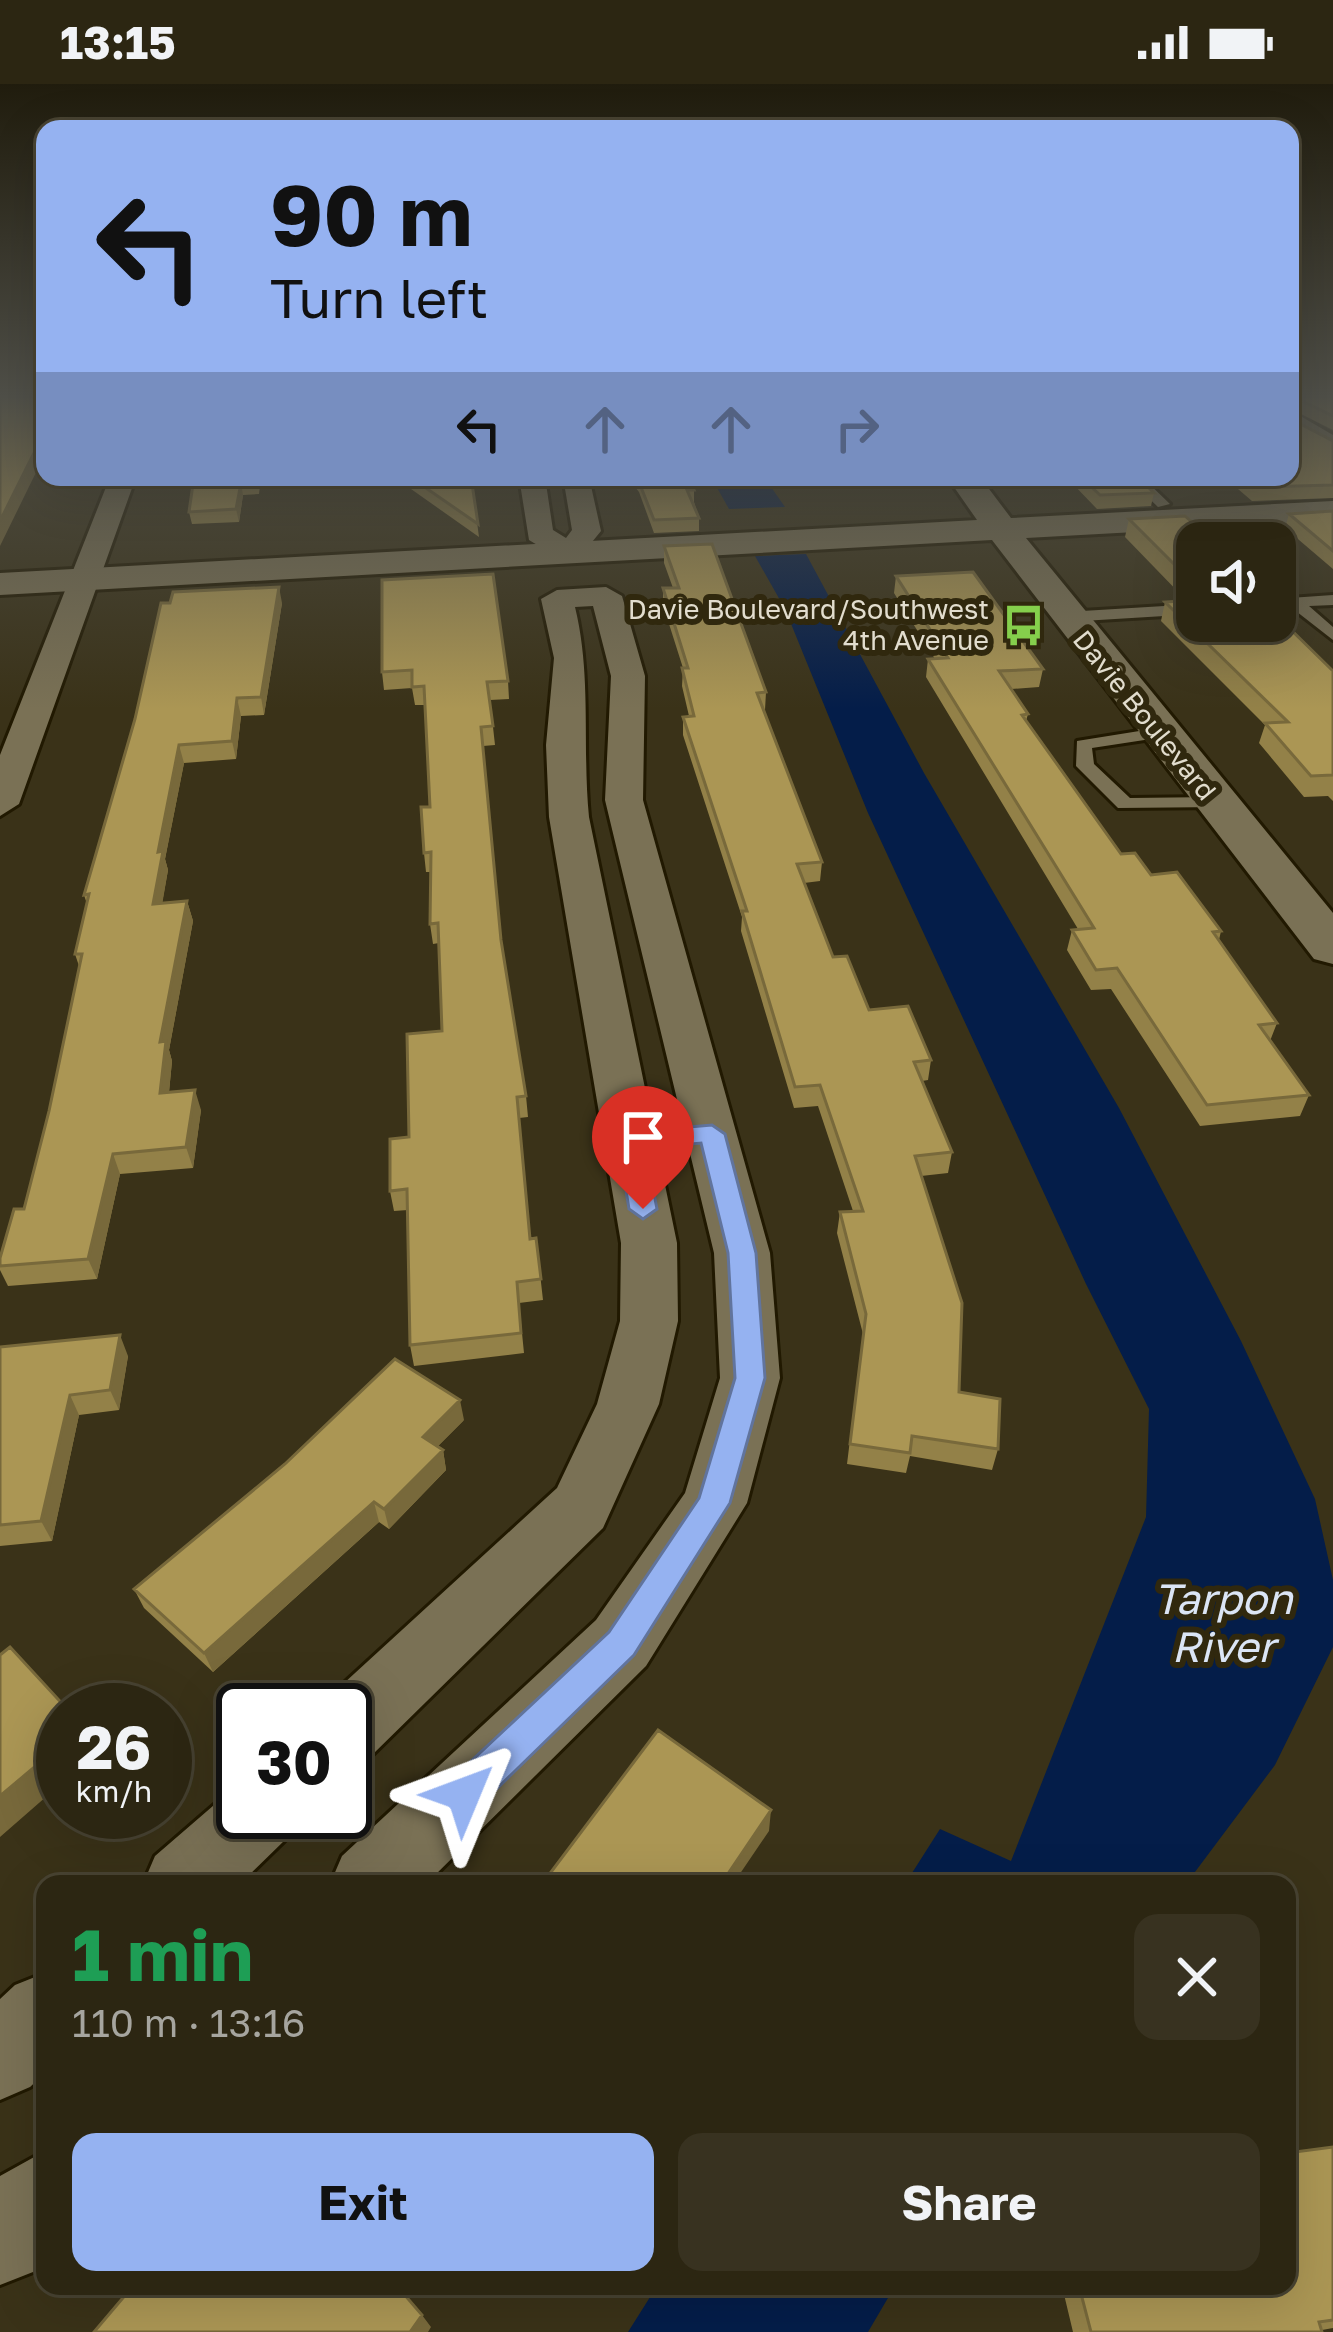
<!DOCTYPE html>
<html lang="en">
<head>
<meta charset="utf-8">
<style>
  :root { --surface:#2c2612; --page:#383220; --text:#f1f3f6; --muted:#a6a59f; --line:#484332; --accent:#95b2f1 }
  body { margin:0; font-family:"Golos Text",sans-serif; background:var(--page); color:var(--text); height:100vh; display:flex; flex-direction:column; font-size:45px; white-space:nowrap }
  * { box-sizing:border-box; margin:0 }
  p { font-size:39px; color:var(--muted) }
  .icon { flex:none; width:66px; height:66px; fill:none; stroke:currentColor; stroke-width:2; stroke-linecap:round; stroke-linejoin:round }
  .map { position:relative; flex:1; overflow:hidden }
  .sheet { position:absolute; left:36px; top:1791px; width:1260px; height:420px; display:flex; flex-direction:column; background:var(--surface); border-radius:24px; box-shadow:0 12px 48px #0002,0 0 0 3px var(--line) }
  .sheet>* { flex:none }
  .guide { position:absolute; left:36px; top:36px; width:1263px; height:366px; border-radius:24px; box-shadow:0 12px 48px #0002,0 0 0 3px var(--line); background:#95b2f1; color:#111; overflow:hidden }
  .controls { position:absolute; left:1176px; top:438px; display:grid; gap:24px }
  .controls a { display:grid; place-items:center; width:120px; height:120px; border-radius:24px; background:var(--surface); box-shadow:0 12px 48px #0002,0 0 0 3px var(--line); font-size:60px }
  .speed { position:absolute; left:36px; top:1599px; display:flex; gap:24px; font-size:60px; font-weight:700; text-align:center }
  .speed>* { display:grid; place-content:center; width:156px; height:156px; border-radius:50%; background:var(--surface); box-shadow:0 12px 48px #0002,0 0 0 3px var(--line); line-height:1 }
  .speed small { font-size:30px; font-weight:400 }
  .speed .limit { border:6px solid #111; border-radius:18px; background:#fff; color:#111 }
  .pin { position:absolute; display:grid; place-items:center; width:102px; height:102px; color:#fff; margin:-123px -51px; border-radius:50% 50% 50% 0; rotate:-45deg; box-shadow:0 0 12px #0007 }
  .pin .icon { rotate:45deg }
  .me { position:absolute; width:132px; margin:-66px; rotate:46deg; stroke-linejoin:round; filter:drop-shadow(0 0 9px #0008) }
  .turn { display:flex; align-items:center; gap:42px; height:252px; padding:0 36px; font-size:54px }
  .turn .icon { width:156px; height:156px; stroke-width:2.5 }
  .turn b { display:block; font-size:84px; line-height:102px }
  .lanes { display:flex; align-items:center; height:114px; padding:0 36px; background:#0003; justify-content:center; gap:60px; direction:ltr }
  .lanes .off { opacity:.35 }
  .round { display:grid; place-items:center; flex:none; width:126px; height:126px; border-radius:24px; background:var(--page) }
  .overview { display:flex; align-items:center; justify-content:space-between; height:204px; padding:0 36px }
  h1 { font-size:72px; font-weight:700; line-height:90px; color:#1e9e55 }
  .cta { display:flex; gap:24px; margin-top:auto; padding:24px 36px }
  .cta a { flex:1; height:138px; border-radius:24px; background:var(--accent); color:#111; font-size:48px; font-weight:700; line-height:138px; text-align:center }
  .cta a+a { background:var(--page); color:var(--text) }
  .status { display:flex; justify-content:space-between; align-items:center; height:84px; padding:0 60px; background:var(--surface); direction:ltr }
  .status svg { height:33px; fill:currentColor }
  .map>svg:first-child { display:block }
</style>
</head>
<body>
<div class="status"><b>13:15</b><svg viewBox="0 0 49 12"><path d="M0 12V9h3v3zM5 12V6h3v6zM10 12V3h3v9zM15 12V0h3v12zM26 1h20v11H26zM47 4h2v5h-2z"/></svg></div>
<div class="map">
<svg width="1333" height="2248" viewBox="0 0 1333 2248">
  <rect width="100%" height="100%" fill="#3a3218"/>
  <!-- water -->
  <path fill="#041d49" d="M711,393H764L785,423L729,425Z
    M806,470L924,689L1119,1024L1241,1257L1315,1415L1333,1496V1563L1275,1681L1186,1800H905L940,1745L1011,1777L1146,1433L1149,1325L1086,1200L868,729L785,525L755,472Z
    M657,2202H895L868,2248H628Z"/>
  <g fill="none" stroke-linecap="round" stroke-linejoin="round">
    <defs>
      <path id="lane" d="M1127,393H1142L1170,420L1158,423Z
        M1333,511V521L1309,522L1333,543V556L1292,524L1275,525V515Z
        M1197,520V530L1066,538L1058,533L1066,528Z
        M1158,644L1164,645V653L1092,664L1094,680L1130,714L1215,713L1222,715V723L1118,724L1076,682L1077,657Z"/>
      <path id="street" d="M1290,326L1333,351V371L1290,344Z
        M110,393H136L19,720L0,732V671Z
        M519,393H545L553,446L566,454L572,446L563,393H589L601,447L579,474H559L529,456Z
        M606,503L622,512L645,592L643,716L770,1169L780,1294L747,1419L646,1582L426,1800H330L342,1772L596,1536L685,1409L720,1294L714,1169L605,716L611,592L593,522L575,523C592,592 582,662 589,733L677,1159L678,1237L659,1320L603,1444L371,1672L345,1682V1626H317L319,1622L557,1404L597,1320L620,1237L621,1159L549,733L546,661L554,574L541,515L557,506Z
        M243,1696V1728H297L286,1755L240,1800H143L155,1772Z
        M45,1889V1989L30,2003L0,2016V1915L15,1901Z
        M45,2067V2176L33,2188L0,2201V2092Z"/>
      <path id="secondary" d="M947,393H980L1011,434L1333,417V437L1026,454L1333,829V880L1314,875L992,456L0,511V489L977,436Z"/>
    </defs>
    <!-- lane casing -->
    <use href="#lane" stroke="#211901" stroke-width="6"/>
    <!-- street casing -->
    <use href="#street" stroke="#211901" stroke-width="6"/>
    <!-- secondary casing -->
    <use href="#secondary" stroke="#211901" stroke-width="6"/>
    <!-- lane -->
    <use href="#lane" fill="#7a7155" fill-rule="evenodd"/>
    <!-- street -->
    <use href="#street" fill="#7a7155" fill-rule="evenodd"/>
    <!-- secondary -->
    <use href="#secondary" fill="#7a7155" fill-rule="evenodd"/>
  </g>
  <!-- wall -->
  <path fill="#938148" d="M1290,310H1333V346L1291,325V335L1333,357V414L1252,417L1224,393H1290Z
    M194,393H261L259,410L243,411L239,438L192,440L189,428Z
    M394,393H471L479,453Z
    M627,393H688L694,406V418L699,434V447L654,449L639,408Z
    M1061,393H1138L1154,409L1151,422L1097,425L1071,398Z
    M1333,427V485L1285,444L1289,430Z
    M1129,435L1197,459V537L1275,514L1293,530L1289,544L1333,587V717L1328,712L1304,713L1259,659L1265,641L1161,537L1165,518L1186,516L1125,453Z
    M664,462L766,608L765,626L763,627L822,778L820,797L804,799L833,873L869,926L931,976L928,996L922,997L952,1068L948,1089L921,1092L959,1308L998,1365L992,1386L910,1372L906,1389L847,1380L863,1250L837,1149L840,1128L853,1127L818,1022L794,1024L741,847L742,833L683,651V633L689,632L682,602L683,584L663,521V504H673L664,479Z
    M896,492L1043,585L1039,603L1011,605L1028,630L1026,637L1121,770L1151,791L1221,847L1219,856L1277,939L1270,957L1309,1011L1300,1032L1200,1042L1111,905L1091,906L1067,866L1072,846L1078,845L926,593L928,575H935L894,509Z
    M382,496L508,597L509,615L490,616L495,661L483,662L501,857L526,1012L528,1033L519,1034L530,1155L536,1154L543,1216L519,1219L524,1269L414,1282L410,1261L408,1126L394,1127L390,1107L442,947L439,859L433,860L430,840V788H426L424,769L430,723L425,621H415L412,604L384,606L382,588Z
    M282,519L264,631L241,632L236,675L184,679L165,775L168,786L162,819L187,817L193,837L169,966L172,977L169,1008L201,1026L193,1084L120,1090L97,1195L8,1202L0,1186V1174L24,1125L49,1027L79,882L75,870L87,820L84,811L135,635Z
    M0,1263L128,1272L119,1326L79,1331L52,1457L0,1462Z
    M464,1336L438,1362L443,1366L446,1386L389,1445L379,1438L213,1588L144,1524L134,1505Z
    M1333,2063V2244L1322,2246V2248H1073L1062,2202H1287Z"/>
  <!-- shaded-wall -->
  <path fill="#78693b" d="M45,347V370L0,462V437Z
    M241,399L243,411L239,438L236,425Z
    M279,503L282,519L264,631L261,613Z
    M237,614L241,632L236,675L232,657Z
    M179,661L184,679L165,775L168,786L159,839L153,820L158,768Z
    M187,817L193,837L169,966L172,977L167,1029L160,1009V958Z
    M195,1006L201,1026L193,1084L186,1063Z
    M113,1070L120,1090L97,1195L88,1175Z
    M120,1251L128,1272L119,1326L110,1306Z
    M70,1311L79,1331L52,1457L41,1437Z
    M460,1316L464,1336L427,1373L423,1353Z
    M443,1366L446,1386L389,1445L384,1425Z
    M374,1418L379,1438L213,1588L204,1569Z
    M63,1659V1698L0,1753V1712Z
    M771,1726L769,1747L733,1800H721Z
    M422,2231L431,2243L428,2248H410Z"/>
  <!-- building -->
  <path fill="#ab9654" stroke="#78693b" stroke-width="3" d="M0,310H45V347L0,437Z
    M1290,310H1333V332L1290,311Z
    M1290,313L1291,335L1333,357V401L1256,403L1243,393H1290Z
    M194,393H257L256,398L241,399L236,425L189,428Z
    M410,393H471L478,440Z
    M637,393H688L694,406H687L699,434L654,436Z
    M1081,393H1138L1154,409L1100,411Z
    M1333,427V467L1289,430Z
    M1185,432L1215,459H1197V498L1191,497L1129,435Z
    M712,460L766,608L757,609L822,778L797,780L833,873L847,872L869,926L908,922L931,976L914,978L952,1068L915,1072L962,1219L959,1308L1000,1315L998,1365L912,1352L910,1369L850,1360L866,1230L840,1128L863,1127L820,1001L795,1003L742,827H747L683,633L694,632L682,584H688L663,504H679L664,462Z
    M973,488L1043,585L999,587L1028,630L1022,631L1121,770L1135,769L1151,791L1177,788L1221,847L1213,848L1277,939L1259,941L1309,1011L1207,1021L1117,884L1096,886L1072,846L1094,844L928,575L948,574L896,492Z
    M493,490L508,597L487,598L493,642L481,643L501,856L526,1012L517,1013L530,1155L536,1154L541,1195L517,1198L521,1249L410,1261L407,1105L390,1107V1055L409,1053L407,950L442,947L438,839L430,840L431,768L424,769L421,723H430L424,602L412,603V586L382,588V496Z
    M279,503L261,613L237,614L232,657L179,661L158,768L163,767L153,820L187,817L160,958L166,957L160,1009L195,1006L186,1063L113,1070L88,1175L0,1182V1174L14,1125H24L49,1027L82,870H75L89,810L84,811L135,635L161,519H170L173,508Z
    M1275,514L1293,530L1276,531L1333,587V691L1311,692L1265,639L1288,638L1165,518L1197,516V537H1275Z
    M120,1251L110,1306L70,1311L41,1437L0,1441V1263Z
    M395,1275L460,1316L423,1353L443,1366L384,1425L374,1418L204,1569L134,1505L285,1380Z
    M10,1563L68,1626H63V1659L0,1712V1571Z
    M658,1646L771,1726L721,1800H542Z
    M1333,2063V2236L1319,2238L1322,2248H1091L1079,2202H1287V2069Z
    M133,2202H397L422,2231L410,2248H94Z"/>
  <!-- sky -->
  <linearGradient id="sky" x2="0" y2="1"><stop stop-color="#201c0d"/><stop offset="0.5" stop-color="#4f4f48"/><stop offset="1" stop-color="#4f4f48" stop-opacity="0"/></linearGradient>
  <rect width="1333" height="625" fill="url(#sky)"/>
  <!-- route -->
  <path fill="#95b2f1" stroke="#61749d" stroke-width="3" d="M712,1041L725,1050L756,1169L765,1294L730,1419L634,1571L478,1723L464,1729L451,1723L445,1710L451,1696L609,1548L699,1414L735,1294L728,1169L701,1059L645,1064L657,1125L643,1135L629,1125L618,1057L631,1048Z"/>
  <!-- icons -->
  <defs>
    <symbol id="bus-bare" viewBox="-9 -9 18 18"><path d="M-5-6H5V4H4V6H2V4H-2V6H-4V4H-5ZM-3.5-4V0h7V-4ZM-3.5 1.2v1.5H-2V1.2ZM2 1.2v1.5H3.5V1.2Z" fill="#85cf4c" stroke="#30280e" stroke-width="2.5" paint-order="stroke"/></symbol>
  </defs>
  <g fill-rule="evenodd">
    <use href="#bus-bare" x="994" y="512" width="59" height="59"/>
  </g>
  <g text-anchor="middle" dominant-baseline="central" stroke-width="12" stroke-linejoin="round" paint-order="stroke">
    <!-- far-poi labels -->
    <g font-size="27" fill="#e2ddce" stroke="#30280e" text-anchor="end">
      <text x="989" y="525">Davie Boulevard/Southwest<tspan x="989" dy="31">4th Avenue</tspan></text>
    </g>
    <!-- far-street labels -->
    <g font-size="27" fill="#e2ddce" stroke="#30280e">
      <text transform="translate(1145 631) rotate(51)">Davie Boulevard</text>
    </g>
    <!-- near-water labels -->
    <g font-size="42" font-style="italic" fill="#dbe5f5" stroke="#30280e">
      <text x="1223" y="1514">Tarpon<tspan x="1223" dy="48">River</tspan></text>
    </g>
  </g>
</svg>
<div class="controls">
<a><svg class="icon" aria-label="sound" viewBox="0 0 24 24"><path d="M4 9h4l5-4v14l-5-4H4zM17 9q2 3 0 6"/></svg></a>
</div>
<div class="speed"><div>26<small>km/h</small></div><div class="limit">30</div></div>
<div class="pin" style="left:643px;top:1125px;background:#d93025"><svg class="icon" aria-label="arrive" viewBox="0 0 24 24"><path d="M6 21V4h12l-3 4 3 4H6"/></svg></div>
<svg class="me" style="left:464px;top:1710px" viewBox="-20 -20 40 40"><path d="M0-17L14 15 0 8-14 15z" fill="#95b2f1" stroke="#fff" stroke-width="4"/></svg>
<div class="guide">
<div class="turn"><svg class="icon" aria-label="left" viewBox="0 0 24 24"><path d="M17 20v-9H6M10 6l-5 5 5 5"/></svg><div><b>90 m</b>Turn left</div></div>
<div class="lanes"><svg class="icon" aria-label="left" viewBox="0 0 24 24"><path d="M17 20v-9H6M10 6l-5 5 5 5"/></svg><svg class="icon off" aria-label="ahead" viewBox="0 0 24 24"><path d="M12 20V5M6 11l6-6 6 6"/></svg><svg class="icon off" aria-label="ahead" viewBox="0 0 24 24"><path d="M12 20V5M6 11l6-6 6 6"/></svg><svg class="icon off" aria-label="right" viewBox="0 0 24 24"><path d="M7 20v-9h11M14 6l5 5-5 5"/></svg></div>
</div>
<section class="sheet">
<div class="overview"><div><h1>1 min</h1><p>110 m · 13:16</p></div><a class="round"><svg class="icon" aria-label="close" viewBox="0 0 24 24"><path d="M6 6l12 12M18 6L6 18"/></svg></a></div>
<div class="cta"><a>Exit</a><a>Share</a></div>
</section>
</div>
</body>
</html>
